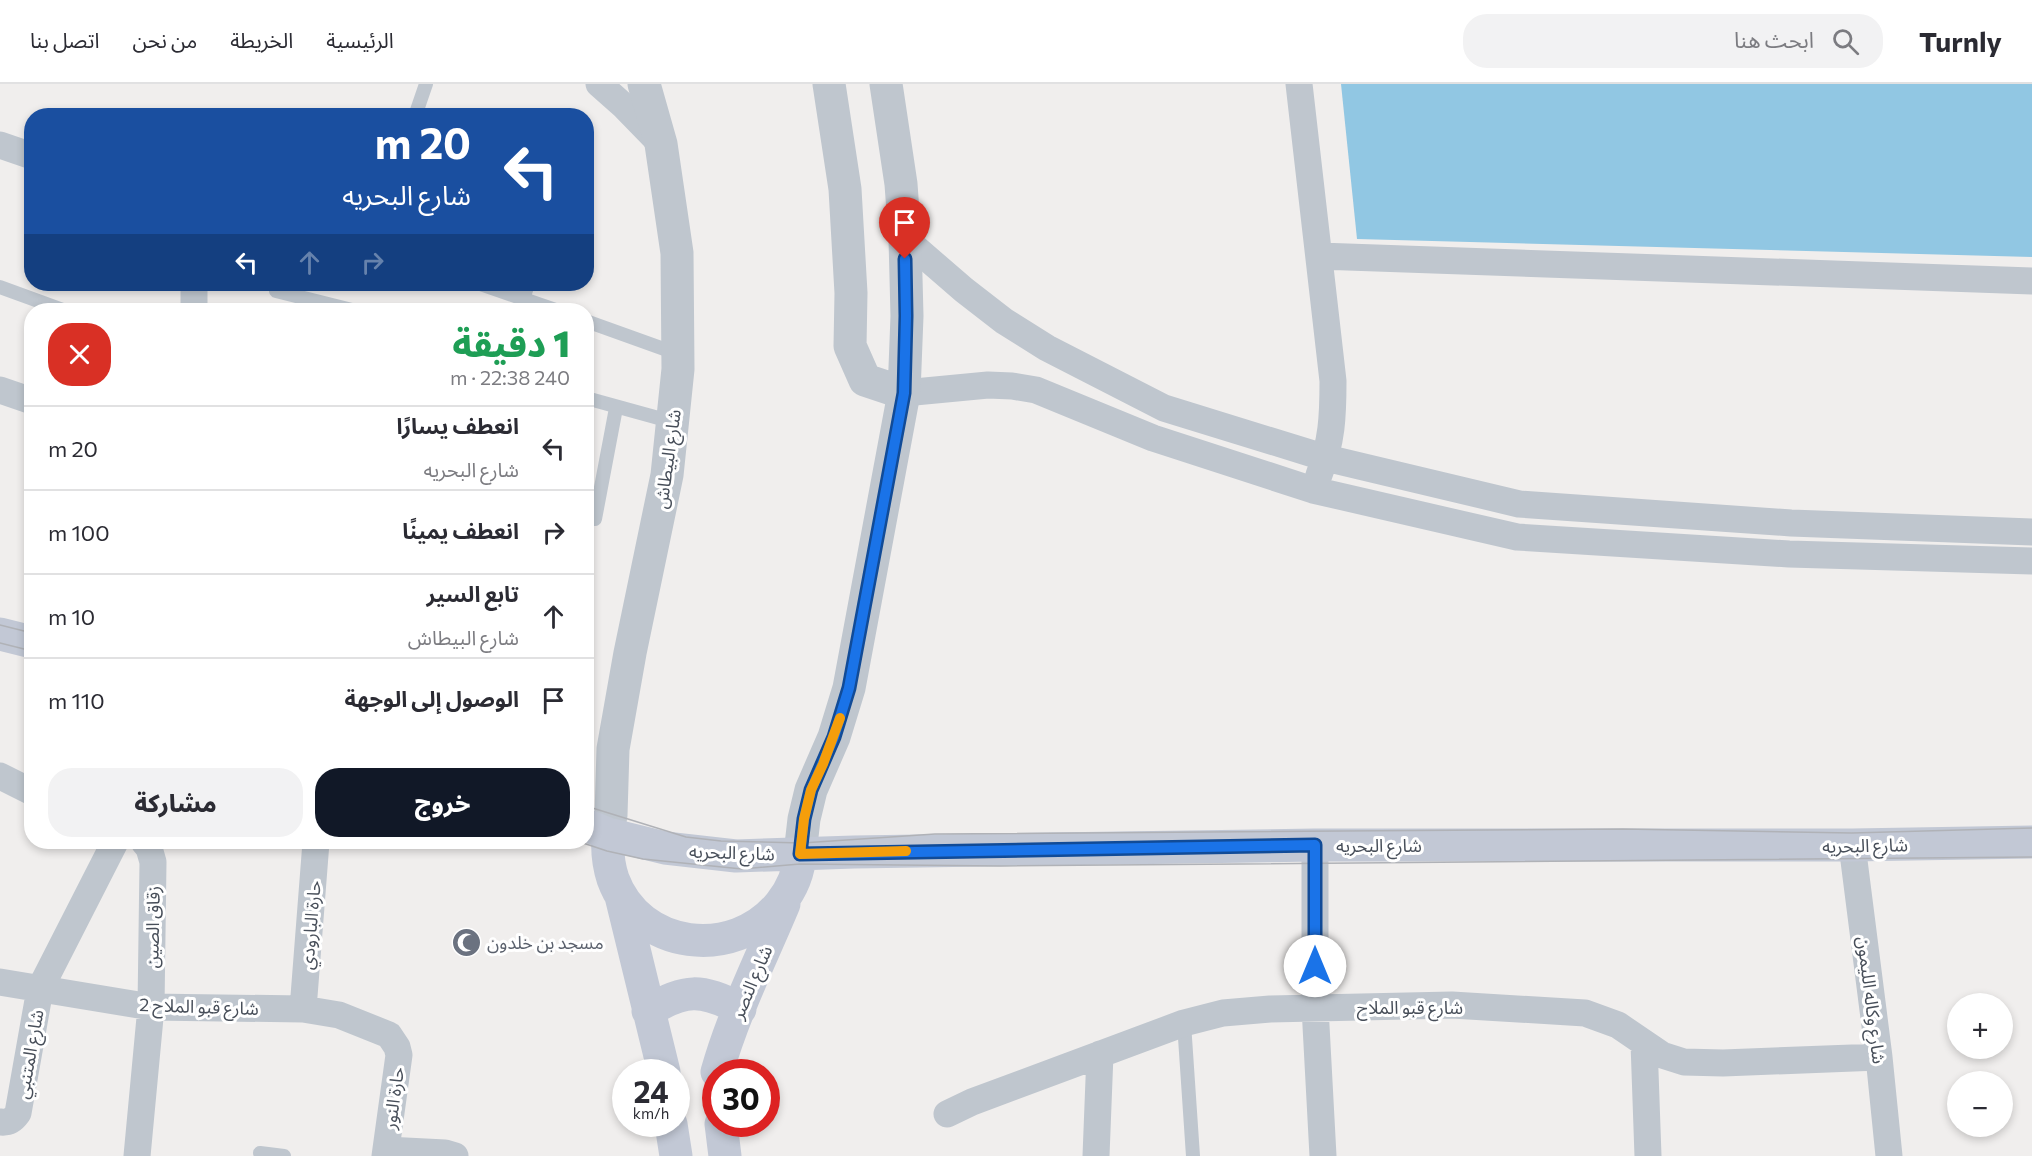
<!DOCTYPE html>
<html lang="ar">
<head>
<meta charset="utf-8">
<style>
  :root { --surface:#fff; --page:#f2f2f3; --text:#2b2b33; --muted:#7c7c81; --line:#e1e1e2; --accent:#111827 }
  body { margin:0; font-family:Commissioner,"Noto Sans Arabic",sans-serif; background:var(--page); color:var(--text); direction:rtl; height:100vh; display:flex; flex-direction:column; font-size:22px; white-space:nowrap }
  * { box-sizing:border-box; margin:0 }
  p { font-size:20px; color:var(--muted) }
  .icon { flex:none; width:33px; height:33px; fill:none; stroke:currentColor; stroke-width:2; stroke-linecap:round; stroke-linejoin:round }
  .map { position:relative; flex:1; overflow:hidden; direction:ltr }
  .side { position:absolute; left:24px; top:219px; width:570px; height:546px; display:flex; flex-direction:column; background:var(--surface); border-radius:24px; box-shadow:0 3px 9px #0003; direction:rtl }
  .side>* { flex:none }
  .guide { position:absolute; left:24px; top:24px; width:570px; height:183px; border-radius:24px; box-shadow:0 3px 9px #0003; direction:rtl; background:#1a4fa0; color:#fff; overflow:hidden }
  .tools { position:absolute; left:1947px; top:909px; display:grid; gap:12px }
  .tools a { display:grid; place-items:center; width:66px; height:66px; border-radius:50%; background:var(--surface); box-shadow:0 3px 9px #0003; font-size:30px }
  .speed { position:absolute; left:612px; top:975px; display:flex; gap:12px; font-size:30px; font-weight:700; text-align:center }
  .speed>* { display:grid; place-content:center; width:78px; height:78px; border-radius:50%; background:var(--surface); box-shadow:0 3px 9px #0003; line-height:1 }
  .speed small { font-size:15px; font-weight:400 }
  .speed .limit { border:9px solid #d22; background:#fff; color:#111 }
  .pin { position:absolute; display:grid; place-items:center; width:51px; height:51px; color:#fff; margin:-62px -26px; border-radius:50% 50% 50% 0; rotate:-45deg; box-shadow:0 0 6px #0007 }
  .pin .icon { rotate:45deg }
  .me { position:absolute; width:66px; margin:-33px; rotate:0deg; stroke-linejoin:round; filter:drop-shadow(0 0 4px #0008) }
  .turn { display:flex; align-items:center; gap:21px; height:126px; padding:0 24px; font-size:27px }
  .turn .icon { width:78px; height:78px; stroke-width:2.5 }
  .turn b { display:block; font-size:42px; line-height:51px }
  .lanes { display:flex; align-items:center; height:57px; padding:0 24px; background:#0003; justify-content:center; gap:30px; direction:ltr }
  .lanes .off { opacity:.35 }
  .round { display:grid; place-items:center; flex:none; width:63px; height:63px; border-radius:24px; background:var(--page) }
  .overview { display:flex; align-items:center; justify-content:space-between; height:102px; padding:0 24px }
  h1 { font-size:36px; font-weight:800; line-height:45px; color:#1e9e55 }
  .action { display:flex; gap:12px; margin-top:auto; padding:12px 24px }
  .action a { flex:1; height:69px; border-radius:24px; background:var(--accent); color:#fff; font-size:24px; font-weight:800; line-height:69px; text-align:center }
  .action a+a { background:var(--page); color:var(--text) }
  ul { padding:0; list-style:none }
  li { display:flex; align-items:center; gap:18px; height:84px; padding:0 24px; border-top:2px solid var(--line) }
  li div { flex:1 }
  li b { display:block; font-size:22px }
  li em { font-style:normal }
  header { display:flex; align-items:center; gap:36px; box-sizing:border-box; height:84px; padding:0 30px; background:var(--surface); border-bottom:2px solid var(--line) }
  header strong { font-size:28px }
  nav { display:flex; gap:33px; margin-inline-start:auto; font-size:21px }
  .search { width:420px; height:54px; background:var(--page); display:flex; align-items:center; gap:15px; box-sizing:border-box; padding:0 21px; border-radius:24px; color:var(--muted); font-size:22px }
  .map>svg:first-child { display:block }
</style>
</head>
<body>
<header>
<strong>Turnly</strong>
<div class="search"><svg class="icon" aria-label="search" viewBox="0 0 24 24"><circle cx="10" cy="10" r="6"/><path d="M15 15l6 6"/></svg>ابحث هنا</div>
<nav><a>الرئيسية</a><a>الخريطة</a><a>من نحن</a><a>اتصل بنا</a></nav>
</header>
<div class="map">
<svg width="2032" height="1072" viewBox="0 0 2032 1072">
  <rect width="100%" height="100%" fill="#f0eeed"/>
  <!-- water -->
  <path fill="#91c7e3" d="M1341,0H2032V173L1357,155Z"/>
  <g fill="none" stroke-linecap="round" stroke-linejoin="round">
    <!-- service -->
    <path stroke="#bfc6ce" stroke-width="14" d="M415,32L426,0
      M480,200L556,226
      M0,203L63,226
      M276,207L352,226
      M523,215L528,200
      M586,237L678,270
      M586,314L673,338
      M595,435L616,324
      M1184,939L1193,1072
      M260,1069L284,1072"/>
    <!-- minor -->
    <path stroke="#bfc6ce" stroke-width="27" d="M599,0L625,23L661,60
      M1299,0L1333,297C1333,333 1332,357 1319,391
      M0,61L32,72
      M905,155L964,206L1004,237L1047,264L1164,324L1326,374L1519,420L1791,439L2032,448
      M1319,172L2032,197
      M194,200V226
      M0,306L32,317
      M904,309L988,301L1012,302L1036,306L1153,354L1313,406L1517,453L1789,470L2032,477
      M0,692L32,708
      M1315,761V923L1323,1072
      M1852,761L1879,973L1889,1072
      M0,898L151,923L303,925L339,931L389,951L397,963L399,971L385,1072
      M303,925L316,758
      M1644,959L1648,1072
      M947,1030L972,1018L1184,939L1223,929L1270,925L1452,921L1585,929L1618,941L1662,971L1684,978L1723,979L1879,973
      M0,1038C9,1039 13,1036 18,1029L40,905L115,758
      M386,1066L445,1069L455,1072
      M137,1072L151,923L153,778L149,764L144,758
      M1096,1072L1100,970"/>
    <!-- tertiary -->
    <path stroke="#bfc6ce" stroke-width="33" d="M829,0L845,105L851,209L850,262L865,296L904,309
      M608,750L611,731L613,665L630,569L667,391L678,285L677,169L661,60L644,0
      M800,770L804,735L811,706L834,653L849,604L904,309L907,232L905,155L901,100L886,0"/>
    <!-- secondary -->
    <path stroke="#c2c8d5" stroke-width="33" d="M0,550L32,558
      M586,741L608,750L665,764L736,772L854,768L1315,761H1852L2032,758
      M608,750C607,764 608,780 613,795C639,866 734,877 780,820C792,805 799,789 800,770
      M621,812L664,988
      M648,927C684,905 702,904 740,925
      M717,988C733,931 761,875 784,820
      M671,1040L676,1072
      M721,1040L725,1072"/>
    <!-- tram -->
    <path stroke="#b0b2b7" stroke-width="1.5" d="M0,541L32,549
      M0,559L32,567
      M586,722L686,753L721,757L802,759L935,750L1623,745L1852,749L2032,744
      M580,758L607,767L643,775L742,785L800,780L1000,782L2032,773"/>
  </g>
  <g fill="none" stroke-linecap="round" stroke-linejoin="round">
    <defs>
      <path id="route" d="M905,175L906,232L904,309L849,604L834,653L811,706L804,735L800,770L1315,761V882"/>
    </defs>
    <!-- route casing -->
    <use href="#route" stroke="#114b97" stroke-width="15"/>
    <!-- route -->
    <use href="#route" stroke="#1a73e8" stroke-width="10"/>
    <!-- slow -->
    <path stroke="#f59e0b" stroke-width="10" d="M840,634L823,680L811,706L804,735L800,770L906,767"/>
  </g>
  <!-- icons -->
  <defs>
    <symbol id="mosque-disc" viewBox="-11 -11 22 22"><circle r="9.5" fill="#6b7280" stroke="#fff"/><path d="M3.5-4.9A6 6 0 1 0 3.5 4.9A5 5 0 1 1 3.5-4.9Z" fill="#fff"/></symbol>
  </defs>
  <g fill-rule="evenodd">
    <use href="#mosque-disc" x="450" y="842" width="33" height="33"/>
  </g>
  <g text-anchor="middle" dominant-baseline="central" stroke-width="6" stroke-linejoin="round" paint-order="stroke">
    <!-- street labels -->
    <g font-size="18" fill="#474e59" stroke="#fff">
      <text transform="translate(667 375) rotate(-82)">شارع البيطاش</text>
      <text x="1379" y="761">شارع البحريه</text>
      <text transform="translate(1865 761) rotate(-1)">شارع البحريه</text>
      <text transform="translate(732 768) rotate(2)">شارع البحريه</text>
      <text transform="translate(310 841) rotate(-85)">حارة البارودي</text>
      <text transform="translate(152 843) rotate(-89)">زقاق الصين</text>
      <text transform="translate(751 898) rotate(-67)">شارع النصر</text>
      <text transform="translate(1872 916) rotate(83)">شارع وكاله الليمون</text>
      <text transform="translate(199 922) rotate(2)">شارع قبو الملاح 2</text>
      <text x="1410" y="923">شارع قبو الملاح</text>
      <text transform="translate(29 970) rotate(-80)">شارع المتنبي</text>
      <text transform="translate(393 1014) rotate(-82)">حارة النور</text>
    </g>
    <!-- worship labels -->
    <g font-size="18" fill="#5b616d" stroke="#fff" text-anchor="start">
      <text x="487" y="858">مسجد بن خلدون</text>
    </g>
  </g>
</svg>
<div class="tools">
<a>+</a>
<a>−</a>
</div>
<div class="speed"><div>24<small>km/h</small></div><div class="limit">30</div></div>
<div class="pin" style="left:905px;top:175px;background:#d93025"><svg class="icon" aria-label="arrive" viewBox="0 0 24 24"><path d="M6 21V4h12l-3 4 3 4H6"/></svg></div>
<svg class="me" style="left:1315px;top:882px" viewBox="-20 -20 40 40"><circle r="19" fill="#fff"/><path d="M0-13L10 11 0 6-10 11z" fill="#1a73e8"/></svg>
<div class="guide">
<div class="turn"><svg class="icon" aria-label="left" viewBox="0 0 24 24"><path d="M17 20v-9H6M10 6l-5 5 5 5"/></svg><div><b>20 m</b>شارع البحريه</div></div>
<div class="lanes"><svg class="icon" aria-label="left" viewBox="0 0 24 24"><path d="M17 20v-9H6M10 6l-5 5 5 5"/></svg><svg class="icon off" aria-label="ahead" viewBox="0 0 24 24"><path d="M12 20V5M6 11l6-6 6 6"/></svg><svg class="icon off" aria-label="right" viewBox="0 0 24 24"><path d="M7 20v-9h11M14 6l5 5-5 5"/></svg></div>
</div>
<section class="side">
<div class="overview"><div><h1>1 دقيقة</h1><p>240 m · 22:38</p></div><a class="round" style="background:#d93025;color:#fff"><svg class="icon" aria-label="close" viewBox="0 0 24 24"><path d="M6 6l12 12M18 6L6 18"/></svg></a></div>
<ul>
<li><svg class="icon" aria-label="left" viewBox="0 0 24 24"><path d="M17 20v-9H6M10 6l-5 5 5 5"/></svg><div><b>انعطف يسارًا</b><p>شارع البحريه</p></div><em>20 m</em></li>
<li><svg class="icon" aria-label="right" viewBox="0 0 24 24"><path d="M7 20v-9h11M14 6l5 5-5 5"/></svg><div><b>انعطف يمينًا</b></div><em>100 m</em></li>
<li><svg class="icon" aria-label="ahead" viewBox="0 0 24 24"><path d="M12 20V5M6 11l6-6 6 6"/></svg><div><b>تابع السير</b><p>شارع البيطاش</p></div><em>10 m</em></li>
<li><svg class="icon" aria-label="arrive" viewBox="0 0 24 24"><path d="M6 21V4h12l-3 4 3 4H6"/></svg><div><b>الوصول إلى الوجهة</b></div><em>110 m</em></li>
</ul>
<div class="action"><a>خروج</a><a>مشاركة</a></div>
</section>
</div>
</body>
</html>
